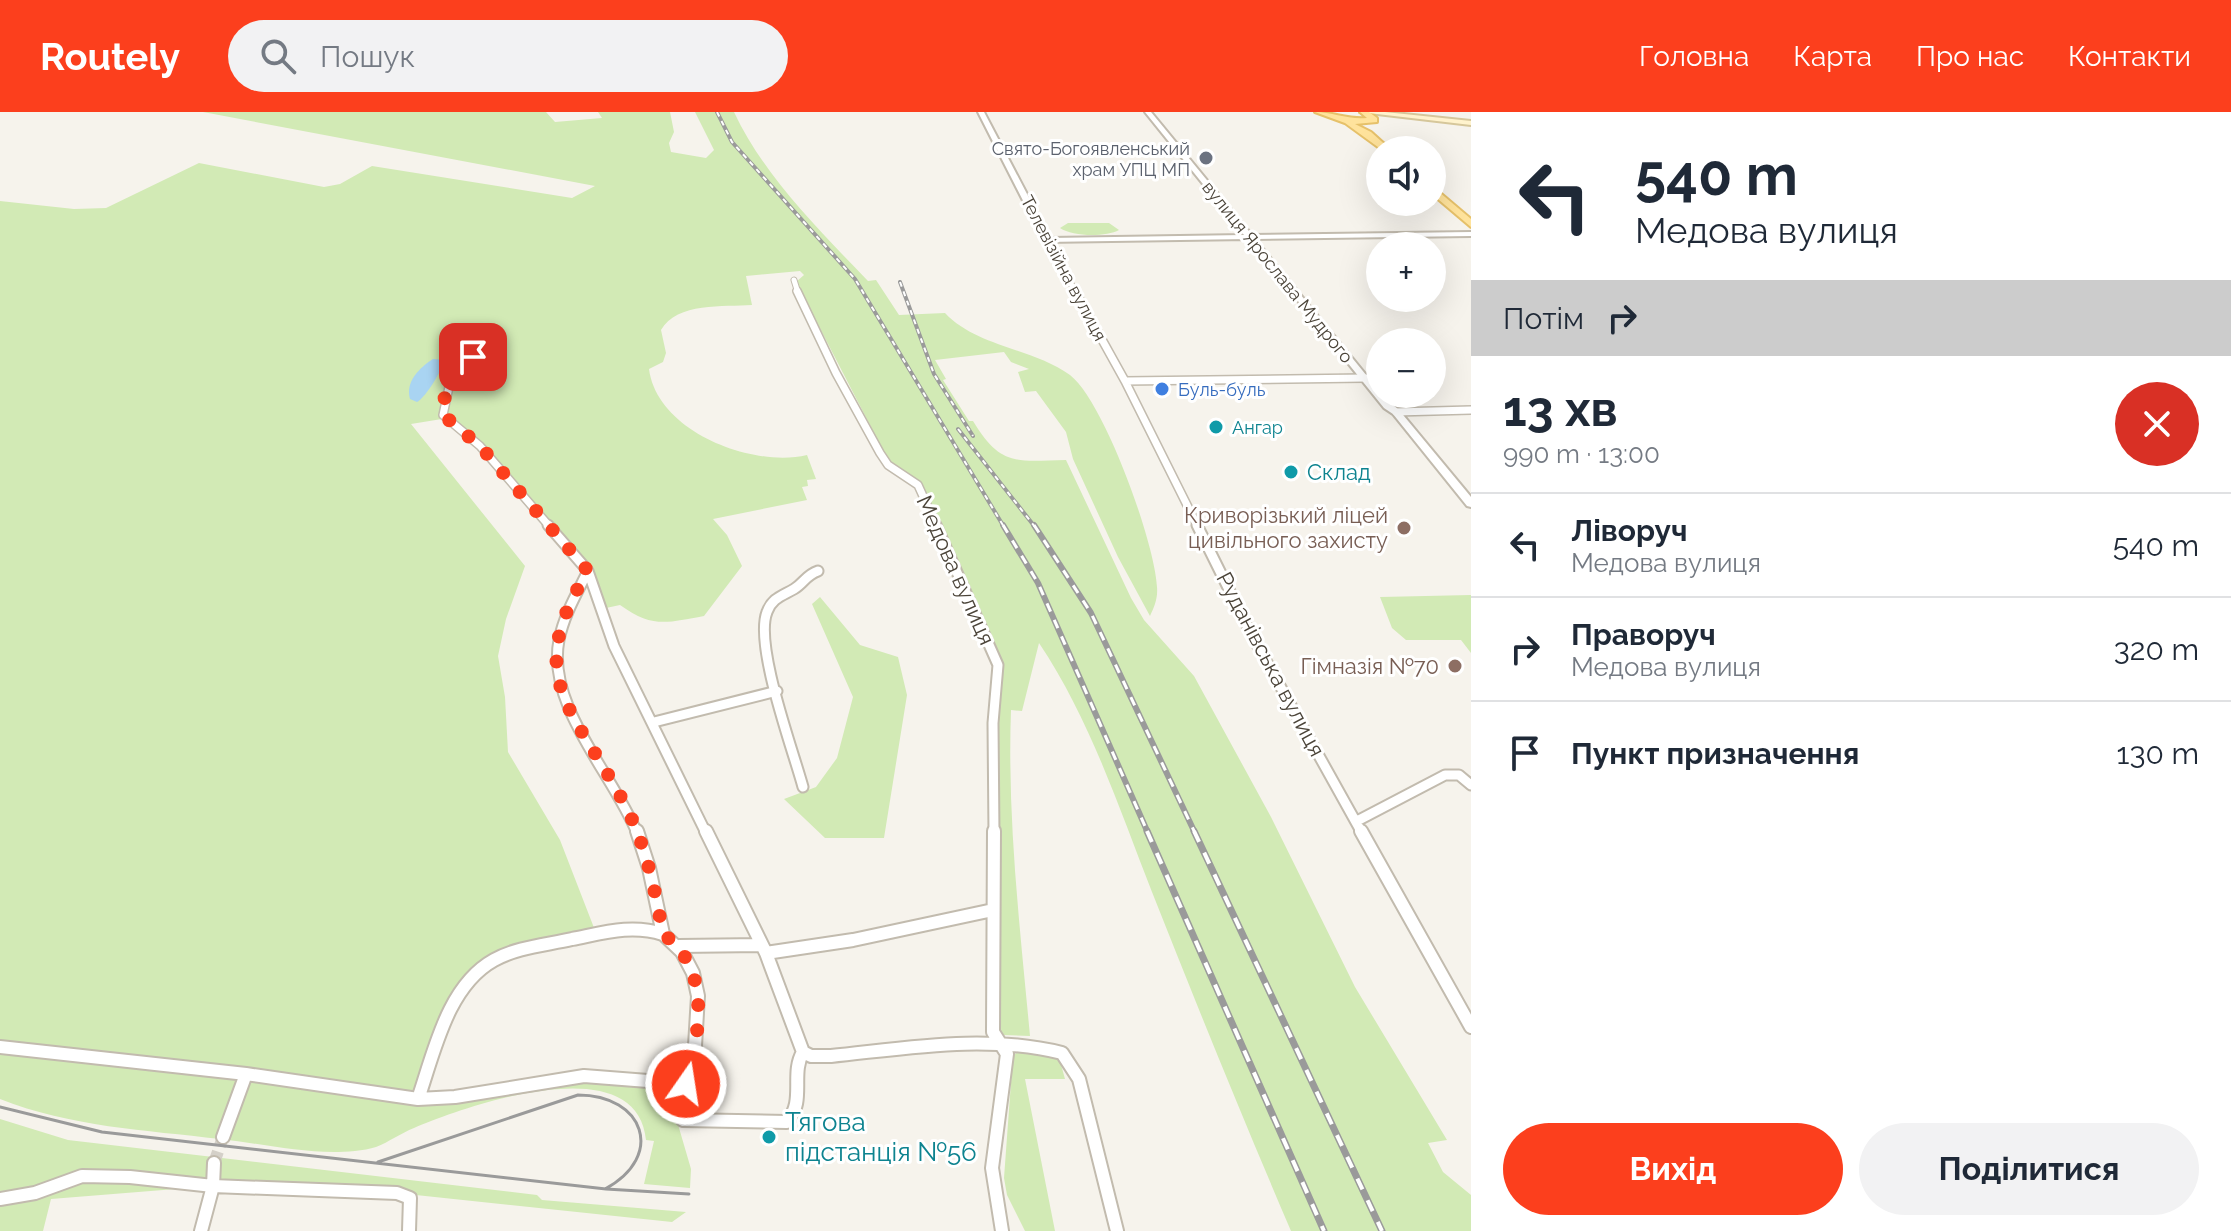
<!DOCTYPE html>
<html lang="uk">
<head>
<meta charset="utf-8">
<style>
  :root { --surface:#fff; --page:#f2f2f3; --text:#1f2937; --muted:#747a83; --line:#e0e1e3; --accent:#fc3f1d }
  body { margin:0; font-family:Raleway,sans-serif; background:var(--page); color:var(--text); height:100vh; display:flex; flex-direction:column; font-size:30px; white-space:nowrap }
  * { box-sizing:border-box; margin:0 }
  p { font-size:26px; color:var(--muted) }
  .icon { flex:none; width:44px; height:44px; fill:none; stroke:currentColor; stroke-width:2; stroke-linecap:round; stroke-linejoin:round }
  .map { position:relative; flex:1; overflow:hidden }
  .sheet { display:flex; flex-direction:column; background:var(--surface); width:760px }
  .sheet>* { flex:none }
  .top-card { background:#fff; color:var(--text); overflow:hidden }
  .controls { position:absolute; left:1366px; top:24px; display:grid; gap:16px }
  .controls a { display:grid; place-items:center; width:80px; height:80px; border-radius:50%; background:var(--surface); box-shadow:0 8px 32px #0002; font-size:40px }
  .pin { position:absolute; display:grid; place-items:center; width:68px; height:68px; color:#fff; margin:-34px; border-radius:16px; box-shadow:0 4px 12px #0006 }
  .me { position:absolute; width:88px; margin:-44px; rotate:13deg; stroke-linejoin:round; filter:drop-shadow(0 0 6px #0008) }
  .turn { display:flex; align-items:center; gap:28px; height:168px; padding:0 32px; font-size:36px }
  .turn .icon { width:104px; height:104px; stroke-width:2.5 }
  .turn b { display:block; font-size:56px; line-height:68px }
  .then { display:flex; align-items:center; height:76px; padding:0 32px; background:#0003; gap:16px; font-size:30px }
  .round { display:grid; place-items:center; flex:none; width:84px; height:84px; border-radius:42px; background:var(--page) }
  .overview { display:flex; align-items:center; justify-content:space-between; height:136px; padding:0 32px }
  h1 { font-size:48px; font-weight:700; line-height:60px }
  .primary-button { display:flex; gap:16px; margin-top:auto; padding:16px 32px }
  .primary-button a { flex:1; height:92px; border-radius:48px; background:var(--accent); color:#fff; font-size:32px; font-weight:700; line-height:92px; text-align:center }
  .primary-button a+a { background:var(--page); color:var(--text) }
  ul { padding:0; list-style:none }
  li { display:flex; align-items:center; gap:24px; height:104px; padding:0 32px; border-top:2px solid var(--line) }
  li div { flex:1 }
  li b { display:block; font-size:30px }
  li em { font-style:normal }
  header { display:flex; align-items:center; gap:48px; box-sizing:border-box; height:112px; padding:0 40px; background:var(--accent); color:#fff }
  header strong { font-size:38px }
  nav { display:flex; gap:44px; margin-inline-start:auto; font-size:28px }
  .search { width:560px; height:72px; background:var(--page); display:flex; align-items:center; gap:20px; box-sizing:border-box; padding:0 28px; border-radius:44px; color:var(--muted); font-size:30px }
  main { display:flex; flex:1; min-height:0 }
  .map>svg:first-child { display:block }
</style>
</head>
<body>
<header>
<strong>Routely</strong>
<div class="search"><svg class="icon" aria-label="search" viewBox="0 0 24 24"><circle cx="10" cy="10" r="6"/><path d="M15 15l6 6"/></svg>Пошук</div>
<nav><a>Головна</a><a>Карта</a><a>Про нас</a><a>Контакти</a></nav>
</header>
<main>
<div class="map">
<svg width="1471" height="1119" viewBox="0 0 1471 1119">
  <rect width="100%" height="100%" fill="#f6f3ec"/>
  <!-- green -->
  <path fill="#d2eab5" d="M203,0H546L555,10L602,6L598,0H670L674,20L669,31L671,40L706,46L714,38L695,0H734C764,64 819,118 868,169L876,168L899,203L945,201C977,235 1033,236 1070,263C1104,289 1155,431 1157,475C1158,487 1154,495 1150,504L1118,445L1073,347L1066,320L1036,279L1025,280L1018,260L1029,257L1011,250L1004,240L935,248L946,267L943,268L969,309H973C1001,355 1016,349 1066,348L1131,486L1144,508L1194,564L1271,705L1355,875L1447,1028L1428,1031L1443,1060L1471,1083V1119H1291C1243,1007 1197,894 1152,780C1119,696 1090,607 1039,531L1022,599L1011,598C1007,707 1020,816 1030,924L1004,923L997,913L996,612L1001,553L921,373L889,350L796,170L804,163L800,159L746,164L752,193C724,195 677,190 661,218L666,241L663,250L649,257C657,320 753,356 807,343L816,367L807,368L808,374L802,375L807,388L713,407L727,423L742,454L704,504C666,511 652,516 620,493L606,496L590,457L483,332L448,306L411,312L525,454L506,507L498,544L505,585L508,640L560,728L596,821L494,848L464,876L418,986L551,967L679,971L677,1009L691,1057L690,1076L644,1072L654,1029L646,1028C637,933 465,994 414,1016C401,1021 389,1030 376,1035C364,1039 346,1040 334,1040C296,1040 257,1031 220,1027C145,1018 71,1015 0,987V89L74,97L106,96L199,51L324,75L340,72L372,54L572,86L595,74Z
    M1068,111H1109L1119,118C1106,125 1073,125 1060,116Z
    M1471,483V541L1461,528H1406L1392,516L1380,485Z
    M820,485L860,533L898,545L907,583L884,726H825L784,687L816,675L837,646L853,585L812,492Z
    M1023,938L1044,940L1060,949L1065,967H1025L1055,1119H1025L1007,1083L1004,1066L1013,943Z
    M0,1007L68,1028L537,1083L542,1088L686,1100L672,1110L397,1081L213,1074L51,1087L43,1119H0Z"/>
  <!-- water -->
  <path fill="#a9d4f2" d="M433,247L445,248C441,259 427,284 417,290L410,287C405,270 419,256 433,247Z"/>
  <g fill="none" stroke-linecap="round" stroke-linejoin="round">
    <!-- minor-tunnel -->
    <path stroke="#d4d0c8" stroke-width="12" stroke-dasharray="12 6" stroke-linecap="butt" d="M214,1051L223,1025"/>
    <defs>
      <path id="minor-far3" d="M1047,128L1076,181
        M794,168L798,181"/>
      <path id="minor-far2" d="M797,179L836,261L880,341L888,353L918,373L937,415
        M1075,179L1125,269
        M469,222L477,227L478,236L449,275L443,303L480,334L550,415
        M1396,300L1471,298
        M1198,415L1125,269L1365,266"/>
      <path id="minor-far1" d="M548,413L588,459L614,534L706,721
        M936,413L998,553L993,611L994,721
        M1197,413L1250,520L1362,721
        M588,459C577,481 564,503 559,528C546,594 613,662 637,721
        M654,610L777,579
        M803,675C793,638 754,533 767,500C772,486 782,484 794,477C804,471 806,463 818,459
        M1357,709L1445,663H1459L1471,673"/>
      <path id="minor" d="M637,719L649,756L663,822L682,840L693,861L698,884L695,934L683,1008L787,1010C806,989 790,962 803,940
        M706,719L766,841L803,940L811,944H831C909,936 985,922 1062,941L1079,967L1117,1119
        M994,719L993,920L1007,942L992,1056L1002,1119
        M1361,719L1471,915
        M679,834L761,833
        M766,841L853,828L993,798
        M0,935L246,962L418,987L455,985L584,964L686,972
        M418,987C434,941 447,874 494,848C517,835 546,833 572,827C603,821 631,812 663,822
        M223,1025L246,962
        M0,1087L35,1081L82,1064L130,1065L213,1074L397,1081L410,1086L409,1119
        M201,1119L213,1074L214,1051"/>
      <path id="tertiary" d="M978,0H984L1050,126L1244,123L1145,0H1151L1252,123L1471,120V124L1255,127L1380,280V282L1399,298L1471,385V395L1467,394L1393,302L1384,296L1248,127L1044,130Z"/>
      <path id="secondary" d="M1360,0H1385L1471,9V13Z"/>
      <path id="primary" d="M1315,0C1333,0 1348,8 1367,6L1360,0H1369L1377,6V10L1355,12L1371,20L1391,38H1382L1345,11Z
        M1432,74L1471,107V115L1432,82Z"/>
    </defs>
    <!-- minor-far3 casing -->
    <use href="#minor-far3" stroke="#c2bbae" stroke-width="7"/>
    <!-- minor-far2 casing -->
    <use href="#minor-far2" stroke="#c2bbae" stroke-width="10"/>
    <!-- minor-far1 casing -->
    <use href="#minor-far1" stroke="#c2bbae" stroke-width="13"/>
    <!-- minor casing -->
    <use href="#minor" stroke="#c2bbae" stroke-width="16"/>
    <!-- tertiary casing -->
    <use href="#tertiary" stroke="#c2bbae" stroke-width="4"/>
    <!-- secondary casing -->
    <use href="#secondary" stroke="#d6c79b" stroke-width="4"/>
    <!-- primary casing -->
    <use href="#primary" stroke="#e6c16a" stroke-width="4"/>
    <!-- minor-far3 -->
    <use href="#minor-far3" stroke="#fff" stroke-width="5"/>
    <!-- minor-far2 -->
    <use href="#minor-far2" stroke="#fff" stroke-width="7"/>
    <!-- minor-far1 -->
    <use href="#minor-far1" stroke="#fff" stroke-width="9"/>
    <!-- minor -->
    <use href="#minor" stroke="#fff" stroke-width="12"/>
    <!-- tertiary -->
    <use href="#tertiary" fill="#fff" fill-rule="evenodd"/>
    <!-- secondary -->
    <use href="#secondary" fill="#fff3cd" fill-rule="evenodd"/>
    <!-- primary -->
    <use href="#primary" fill="#ffe39c" fill-rule="evenodd"/>
    <!-- tram -->
    <path stroke="#9a9a9a" stroke-width="3" d="M0,995L102,1020L606,1077L689,1082
      M378,1050L578,983C644,983 666,1044 605,1077"/>
    <defs>
      <path id="rail-far2" d="M717,0L732,30L855,167L1004,415
        M900,170L934,262L973,324
        M958,317L1035,415"/>
      <path id="rail-far1" d="M1003,413L1038,471L1148,721
        M1034,413L1091,501L1195,721"/>
      <path id="rail" d="M1147,719L1324,1119
        M1194,719L1382,1119"/>
    </defs>
    <!-- rail-far2 casing -->
    <use href="#rail-far2" stroke="#9a9a9a" stroke-width="4"/>
    <!-- rail-far1 casing -->
    <use href="#rail-far1" stroke="#9a9a9a" stroke-width="6"/>
    <!-- rail casing -->
    <use href="#rail" stroke="#9a9a9a" stroke-width="7"/>
    <!-- rail-far2 -->
    <use href="#rail-far2" stroke="#fff" stroke-width="2" stroke-dasharray="5" stroke-linecap="butt"/>
    <!-- rail-far1 -->
    <use href="#rail-far1" stroke="#fff" stroke-width="3" stroke-dasharray="9" stroke-linecap="butt"/>
    <!-- rail -->
    <use href="#rail" stroke="#fff" stroke-width="4" stroke-dasharray="12" stroke-linecap="butt"/>
  </g>
  <g fill="none" stroke-linecap="round" stroke-linejoin="round">
    <!-- route -->
    <path stroke="#fc3f1d" stroke-width="14" stroke-dasharray="0 25.2" d="M473,245C458,262 441,278 443,303L480,334L588,459C520,568 576,598 625,693C646,733 655,778 663,822C712,857 700,921 686,972"/>
  </g>
  <!-- markers -->
  <circle fill="#6b7280" stroke="#fff" stroke-width="3" cx="1206" cy="46" r="8"/>
  <circle fill="#3f7fe0" stroke="#fff" stroke-width="3" cx="1162" cy="277" r="8"/>
  <g fill="#0f9aa8" stroke="#fff" stroke-width="3">
    <circle cx="1216" cy="315" r="8"/>
    <circle cx="1291" cy="360" r="8"/>
    <circle cx="769" cy="1025" r="8"/>
  </g>
  <g fill="#8d6e63" stroke="#fff" stroke-width="3">
    <circle cx="1404" cy="416" r="8"/>
    <circle cx="1455" cy="554" r="8"/>
  </g>
  <g text-anchor="middle" dominant-baseline="central" stroke-width="6" stroke-linejoin="round" paint-order="stroke">
    <!-- far-worship labels -->
    <g font-size="18" fill="#5b616d" stroke="#fff" text-anchor="end">
      <text x="1190" y="36">Свято-Богоявленський<tspan x="1190" dy="21">храм УПЦ МП</tspan></text>
    </g>
    <!-- far-street labels -->
    <g font-size="18" fill="#4b4439" stroke="#fff">
      <text transform="translate(1064 156) rotate(62)">Телевізійна вулиця</text>
      <text transform="translate(1278 160) rotate(51)">вулиця Ярослава Мудрого</text>
    </g>
    <!-- far-shop labels -->
    <g font-size="18" fill="#366cbe" stroke="#fff" text-anchor="start">
      <text x="1178" y="277">Буль-буль</text>
    </g>
    <!-- far-culture labels -->
    <g font-size="18" fill="#0d838f" stroke="#fff" text-anchor="start">
      <text x="1232" y="315">Ангар</text>
    </g>
    <!-- culture labels -->
    <g font-size="22" fill="#0d838f" stroke="#fff" text-anchor="start">
      <text x="1307" y="360">Склад</text>
    </g>
    <!-- education labels -->
    <g font-size="22" fill="#785e54" stroke="#fff" text-anchor="end">
      <text x="1388" y="403">Криворізький ліцей<tspan x="1388" dy="25">цивільного захисту</tspan></text>
      <text x="1439" y="554">Гімназія №70</text>
    </g>
    <!-- street labels -->
    <g font-size="22" fill="#4b4439" stroke="#fff">
      <text transform="translate(956 458) rotate(66)">Медова вулиця</text>
      <text transform="translate(1271 552) rotate(62)">Руданівська вулиця</text>
    </g>
    <!-- near-culture labels -->
    <g font-size="26" fill="#0d838f" stroke="#fff" text-anchor="start">
      <text x="785" y="1010">Тягова<tspan x="785" dy="30">підстанція №56</tspan></text>
    </g>
  </g>
</svg>
<div class="controls">
<a><svg class="icon" aria-label="sound" viewBox="0 0 24 24"><path d="M4 9h4l5-4v14l-5-4H4zM17 9q2 3 0 6"/></svg></a>
<a>+</a>
<a>−</a>
</div>
<div class="pin" style="left:473px;top:245px;background:#d93025"><svg class="icon" aria-label="arrive" viewBox="0 0 24 24"><path d="M6 21V4h12l-3 4 3 4H6"/></svg></div>
<svg class="me" style="left:686px;top:972px" viewBox="-20 -20 40 40"><circle r="17" fill="#fc3f1d" stroke="#fff" stroke-width="3"/><path d="M0-11L8 9 0 5-8 9z" fill="#fff"/></svg>
</div>
<section class="sheet">
<div class="top-card">
<div class="turn"><svg class="icon" aria-label="left" viewBox="0 0 24 24"><path d="M17 20v-9H6M10 6l-5 5 5 5"/></svg><div><b>540 m</b>Медова вулиця</div></div>
<div class="then">Потім<svg class="icon" aria-label="right" viewBox="0 0 24 24"><path d="M7 20v-9h11M14 6l5 5-5 5"/></svg></div>
</div>
<div class="overview"><div><h1>13 хв</h1><p>990 m · 13:00</p></div><a class="round" style="background:#d93025;color:#fff"><svg class="icon" aria-label="close" viewBox="0 0 24 24"><path d="M6 6l12 12M18 6L6 18"/></svg></a></div>
<ul>
<li><svg class="icon" aria-label="left" viewBox="0 0 24 24"><path d="M17 20v-9H6M10 6l-5 5 5 5"/></svg><div><b>Ліворуч</b><p>Медова вулиця</p></div><em>540 m</em></li>
<li><svg class="icon" aria-label="right" viewBox="0 0 24 24"><path d="M7 20v-9h11M14 6l5 5-5 5"/></svg><div><b>Праворуч</b><p>Медова вулиця</p></div><em>320 m</em></li>
<li><svg class="icon" aria-label="arrive" viewBox="0 0 24 24"><path d="M6 21V4h12l-3 4 3 4H6"/></svg><div><b>Пункт призначення</b></div><em>130 m</em></li>
</ul>
<div class="primary-button"><a>Вихід</a><a>Поділитися</a></div>
</section>
</main>
</body>
</html>
